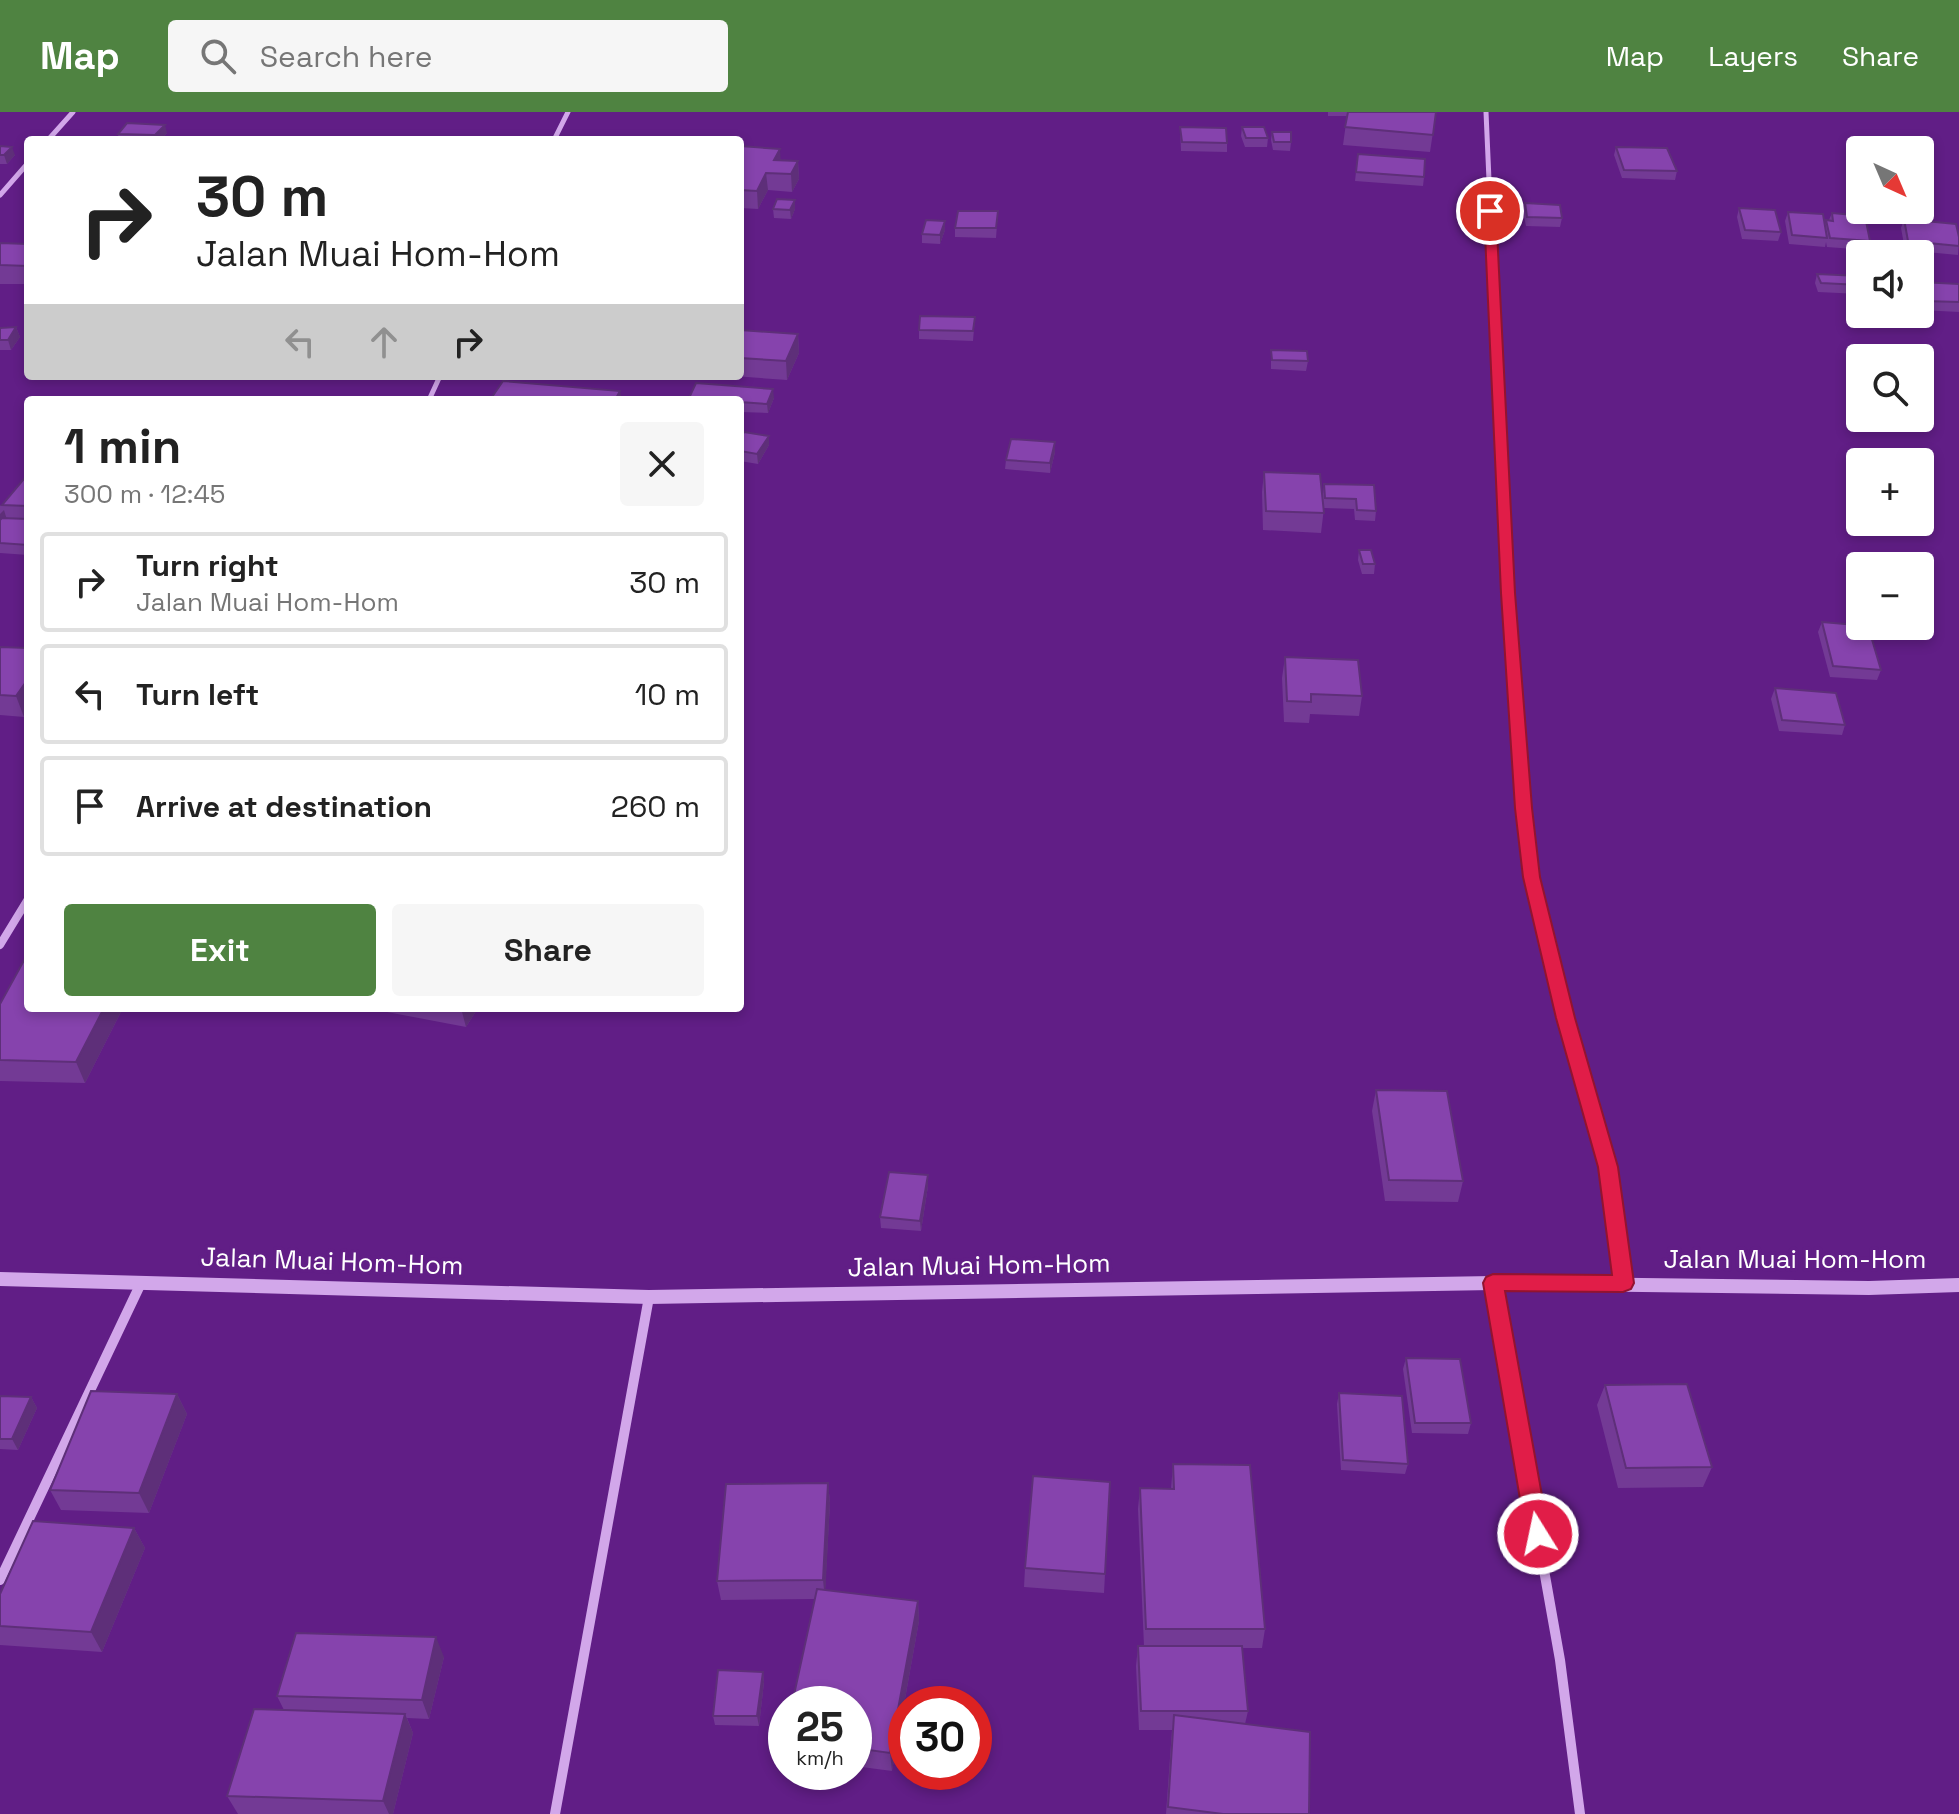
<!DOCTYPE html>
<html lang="en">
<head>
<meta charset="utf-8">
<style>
  :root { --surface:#fff; --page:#f6f6f6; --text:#222; --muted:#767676; --line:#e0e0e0; --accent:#4f8341 }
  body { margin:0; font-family:"Space Grotesk",sans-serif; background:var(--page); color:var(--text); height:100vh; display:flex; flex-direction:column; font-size:30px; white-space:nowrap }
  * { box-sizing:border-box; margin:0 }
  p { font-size:26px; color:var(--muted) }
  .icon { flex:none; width:44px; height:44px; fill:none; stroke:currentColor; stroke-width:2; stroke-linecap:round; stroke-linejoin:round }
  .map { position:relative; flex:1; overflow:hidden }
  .side { position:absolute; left:24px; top:284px; width:720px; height:616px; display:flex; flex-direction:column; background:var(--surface); border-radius:8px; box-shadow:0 4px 12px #0003 }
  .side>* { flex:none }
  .guide { position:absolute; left:24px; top:24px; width:720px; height:244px; border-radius:8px; box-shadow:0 4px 12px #0003; background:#fff; color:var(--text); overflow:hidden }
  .needle { width:52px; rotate:136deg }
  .fabs { position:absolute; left:1846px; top:24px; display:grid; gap:16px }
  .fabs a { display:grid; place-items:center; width:88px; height:88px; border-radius:8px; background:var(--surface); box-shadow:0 4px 12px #0003; font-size:40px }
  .speed { position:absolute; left:768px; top:1574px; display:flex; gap:16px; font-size:40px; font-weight:700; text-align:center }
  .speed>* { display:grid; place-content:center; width:104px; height:104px; border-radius:50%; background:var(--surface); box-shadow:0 4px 12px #0003; line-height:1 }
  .speed small { font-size:20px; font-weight:400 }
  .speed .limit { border:12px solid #d22; background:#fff; color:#111 }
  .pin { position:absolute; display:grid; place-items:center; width:68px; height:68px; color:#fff; margin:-34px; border:4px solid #fff; border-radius:50%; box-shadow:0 2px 8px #0007 }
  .me { position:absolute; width:88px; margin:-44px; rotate:350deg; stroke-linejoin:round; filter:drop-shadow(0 0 6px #0008) }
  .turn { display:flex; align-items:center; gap:28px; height:168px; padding:0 40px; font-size:36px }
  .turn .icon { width:104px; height:104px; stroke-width:2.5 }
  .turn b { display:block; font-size:56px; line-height:68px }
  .lanes { display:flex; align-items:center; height:76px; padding:0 40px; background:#0003; justify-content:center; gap:40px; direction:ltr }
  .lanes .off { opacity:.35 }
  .round { display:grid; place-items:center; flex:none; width:84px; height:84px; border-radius:8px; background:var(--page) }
  .head { display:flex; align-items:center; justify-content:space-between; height:136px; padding:0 40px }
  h1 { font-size:48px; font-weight:700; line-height:60px }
  .cta { display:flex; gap:16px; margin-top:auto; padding:16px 40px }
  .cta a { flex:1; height:92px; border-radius:8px; background:var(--accent); color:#fff; font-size:32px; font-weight:700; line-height:92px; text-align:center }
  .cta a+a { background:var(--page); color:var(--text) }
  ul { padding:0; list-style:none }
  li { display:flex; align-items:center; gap:24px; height:100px; margin:0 16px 12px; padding:0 24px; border:4px solid var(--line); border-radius:8px }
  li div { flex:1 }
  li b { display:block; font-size:30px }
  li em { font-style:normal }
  header { display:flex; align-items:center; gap:48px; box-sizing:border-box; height:112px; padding:0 40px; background:var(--accent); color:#fff }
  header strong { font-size:38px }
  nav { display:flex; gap:44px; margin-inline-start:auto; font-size:28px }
  .search { width:560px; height:72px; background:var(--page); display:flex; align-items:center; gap:20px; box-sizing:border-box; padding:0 28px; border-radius:8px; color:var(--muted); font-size:30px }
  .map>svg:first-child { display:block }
</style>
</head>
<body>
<header>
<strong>Map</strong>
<div class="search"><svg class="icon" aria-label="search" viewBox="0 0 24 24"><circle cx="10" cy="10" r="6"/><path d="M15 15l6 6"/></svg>Search here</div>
<nav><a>Map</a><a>Layers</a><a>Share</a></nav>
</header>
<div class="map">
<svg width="1959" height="1702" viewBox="0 0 1959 1702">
  <rect width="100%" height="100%" fill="#611e86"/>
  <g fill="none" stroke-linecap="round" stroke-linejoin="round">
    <!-- minor-far3 -->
    <path stroke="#d2a7ea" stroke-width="5" d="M1486,0L1499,295
      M48,28L73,0
      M554,28L568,0
      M0,83L28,51
      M429,288L440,264"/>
    <!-- minor-far2 -->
    <path stroke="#d2a7ea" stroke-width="6" d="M1499,293L1521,663"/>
    <!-- minor-far1 -->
    <path stroke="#d2a7ea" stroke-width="8" d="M1521,661C1530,798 1576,921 1607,1053C1613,1076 1614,1101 1617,1125
      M0,833L28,787"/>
    <!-- minor -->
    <path stroke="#d2a7ea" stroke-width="10" d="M1617,1123L1623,1171
      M1493,1171L1560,1548L1580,1702
      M0,1468L142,1169
      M555,1702L649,1185"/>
    <!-- tertiary -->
    <path fill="#d2a7ea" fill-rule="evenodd" d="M0,1160L649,1178L1493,1164L1869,1169L1959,1166V1180L1869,1183L1493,1178L649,1192L0,1174Z"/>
  </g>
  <!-- wall -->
  <path fill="#733a95" d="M1328,0H1436L1430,40L1343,33L1347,4H1328Z
    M1180,15L1227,31V40L1181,39Z
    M1242,15L1268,26L1267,35H1245L1241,24Z
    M1272,20L1291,30L1290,39L1273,38L1271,28Z
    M167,21L161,28H119L118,22Z
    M0,34L15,43L7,52H0Z
    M740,34L780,37V48L798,49L799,67L792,80L768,78L758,97L740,96Z
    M1616,35L1677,59L1675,68L1622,66L1614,43Z
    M1358,42L1424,65L1423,74L1355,69Z
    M1525,91L1562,106L1560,115L1526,114L1523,100Z
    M1739,96L1781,120L1778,129L1742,127L1737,105Z
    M773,97H795L791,107L774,106Z
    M998,99L996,126L955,125V116Z
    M1788,100L1825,113L1826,108H1829L1832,101L1870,129L1867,138L1827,135L1826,130L1825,135L1789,132L1785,109Z
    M1904,107L1959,125L1958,143L1905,138L1901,116Z
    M945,118L940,132L922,131V122Z
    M0,131L28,132V172H0Z
    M1817,162L1860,164V182L1818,180L1815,171Z
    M1920,170L1959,172V200L1920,198Z
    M975,205L973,229L919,227V218Z
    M16,215L20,225L11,238H0V216Z
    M740,218L798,222L799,241L787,268L733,264H740Z
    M1271,238L1308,249L1306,259L1271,257Z
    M689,286H774L768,301L740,300V288H689Z
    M769,324V333L758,352L740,349V327Z
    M1055,340L1050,361L1005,357L1006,348Z
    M1264,360L1323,382L1324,372L1374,373L1376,399L1375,409L1355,408L1354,397L1324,396L1321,421L1263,418L1262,380Z
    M28,362V443L0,441V393H2Z
    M1359,438L1375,452L1374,462H1362L1358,448Z
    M1822,510L1881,558L1877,568L1830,565L1818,520Z
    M0,535L28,536V599L24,605L0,603Z
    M1285,545L1362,584L1359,604L1310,602L1309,611L1284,610L1282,566Z
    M1775,576L1845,613L1842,623L1779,619L1771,587Z
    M0,892L28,896H123L85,971L0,969Z
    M366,896H478L466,915Z
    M1376,978L1463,1069L1458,1090L1385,1089L1372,999Z
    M928,1063V1074L921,1119L881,1116L880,1105Z
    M1406,1246L1471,1311L1468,1322L1412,1321L1403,1257Z
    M1605,1273L1712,1355L1703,1375L1618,1376L1597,1293Z
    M1339,1281L1408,1352L1405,1362L1341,1358L1337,1292Z
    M177,1282L187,1302L149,1401L61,1398L50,1378Z
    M0,1284L31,1285L37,1296L18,1338L0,1337Z
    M1173,1352L1265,1517L1262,1536H1242L1248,1599L1245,1612L1309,1702H1166L1172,1618H1139L1136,1554L1138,1534H1144L1138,1397L1140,1376L1171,1377Z
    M828,1371L830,1391L825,1478L918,1489L919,1509L892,1659L854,1654V1592L815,1487L721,1488L717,1469Z
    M134,1416L145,1436L102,1540L0,1533V1482Z
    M1025,1456L1105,1462L1104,1481L1024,1475Z
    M444,1545L429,1607L407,1606L413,1621L393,1702H238L227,1684L284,1598L277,1584Z
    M763,1560L764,1570L759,1614L715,1613L713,1604Z"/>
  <!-- shaded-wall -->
  <path fill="#5e2f79" d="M165,13L167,21L161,28H156L155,23Z
    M12,35L15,43L7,52L4,43Z
    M780,37L781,54L774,48Z
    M798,49L799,67L792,80L791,62Z
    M766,61L768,78L758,97L757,79Z
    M795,88V97L791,107L790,98Z
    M945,109V118L940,132V123Z
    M16,215L20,225L11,238L8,228Z
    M798,222L799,241L787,268L786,249Z
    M773,277L774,286L768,301L767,292Z
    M620,279L622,288H615Z
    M769,324V333L758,352L757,342Z
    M1055,330V340L1050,361V351Z
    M4,398L7,408L0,416V402Z
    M28,567V599L24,605L16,584Z
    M104,896H123L85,971L76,950Z
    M461,896H478L466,915Z
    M928,1063V1074L921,1119L920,1109Z
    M177,1282L187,1302L149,1401L139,1381Z
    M31,1285L37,1296L18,1338L12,1327Z
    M828,1371L830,1391L825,1487L823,1468Z
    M134,1416L145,1436L102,1540L91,1520Z
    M918,1489L919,1509L892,1659L890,1641Z
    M436,1525L444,1545L429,1607L422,1588Z
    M763,1560L764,1570L759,1614L757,1604Z
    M405,1602L413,1621L393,1702H389L383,1689Z"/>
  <!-- building -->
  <path fill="#8643ad" stroke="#5e2f79" stroke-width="2" d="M1348,0H1436L1433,23L1345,15Z
    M127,11L165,13L155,23L118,22Z
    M1180,15L1226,16L1227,31L1182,30Z
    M1242,15H1264L1268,26H1246Z
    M1272,20H1291V30H1274Z
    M583,26L644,28H583Z
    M0,34L12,35L4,43H0Z
    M740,34L780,37L774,48L798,49L791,62L766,61L757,79L740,78Z
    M1616,35L1667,36L1677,59L1624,58Z
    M1358,42L1425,47L1424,65L1356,60Z
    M777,87L795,88L790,98L773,97Z
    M1525,91L1560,93L1562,106L1527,105Z
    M1739,96L1775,98L1781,120L1745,118Z
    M958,99H998L996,116H955Z
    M1788,100L1823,102L1827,126L1792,123Z
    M1832,101L1865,104L1870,129L1830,126L1826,108L1833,109Z
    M1904,107L1956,112L1959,125V134L1908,129Z
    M926,108L945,109L940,123L922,122Z
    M0,131L28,132V154L0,153Z
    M1817,162L1860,164V173L1821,171Z
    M1920,170L1959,172V190L1923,189L1920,184Z
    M920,204L975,205L973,219L919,218Z
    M16,215L8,228H0V216Z
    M740,218L798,222L786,249L740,246Z
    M1271,238L1307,239L1308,249L1272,248Z
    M503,269L620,279L615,288H490Z
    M696,271L773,277L767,292L740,290V288L689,286Z
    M744,320L769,324L757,342L740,339V327Z
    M1011,327L1055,330L1050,351L1006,348Z
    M1264,360L1320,362L1324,401L1266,399Z
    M28,362V394L2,393Z
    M1324,372L1374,373L1376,399L1357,398L1356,387L1325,386Z
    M2,406L28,407V433L0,431V408Z
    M1359,438H1371L1375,452H1363Z
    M1822,510L1868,514L1881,558L1833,554Z
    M0,535L28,536V567L16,584L0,583Z
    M1285,545L1358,548L1362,584L1311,582V590L1287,589Z
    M1775,576L1836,581L1845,613L1782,608Z
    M28,841V896H104L76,950L0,948V892Z
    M1376,978L1447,979L1463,1069L1389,1068Z
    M889,1060L928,1063L920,1109L880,1105Z
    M1406,1246L1460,1247L1471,1311H1415Z
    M1687,1272L1712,1355L1626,1356L1605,1273Z
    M91,1279L177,1282L139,1381L50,1378Z
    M1339,1281L1402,1284L1408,1352L1343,1348Z
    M0,1284L31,1285L12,1327H0Z
    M1173,1352L1250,1353L1265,1517H1146L1140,1376L1174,1377Z
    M1033,1364L1110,1370L1105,1462L1025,1456Z
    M828,1371L823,1468L717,1469L726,1372Z
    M33,1409L134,1416L91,1520L0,1514V1482Z
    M817,1477L918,1489L890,1641L854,1636V1592H792Z
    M296,1521L436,1525L422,1588L277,1584Z
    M1138,1534H1242L1248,1599H1141Z
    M718,1558L763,1560L757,1604H713Z
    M254,1597L405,1602L383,1689L227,1684Z
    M1174,1603L1310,1620L1309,1702H1223L1168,1695Z"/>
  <!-- route -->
  <path fill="#e11d48" stroke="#92132f" stroke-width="2" d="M1490,96L1496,99L1515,481L1532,696L1540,765L1575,906L1618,1055L1634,1171L1631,1177L1623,1180L1505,1179L1549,1422L1546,1429L1538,1432L1529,1429L1526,1422L1483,1171L1486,1165L1493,1162L1612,1163L1598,1055L1556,906L1523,765L1515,696L1501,481L1484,99Z"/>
  <g text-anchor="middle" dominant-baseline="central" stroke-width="7" stroke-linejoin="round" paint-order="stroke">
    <!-- street labels -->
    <g font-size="26" fill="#fff" stroke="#611e86">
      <text x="1795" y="1147">Jalan Muai Hom-Hom</text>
      <text transform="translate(332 1149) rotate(2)">Jalan Muai Hom-Hom</text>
      <text transform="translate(979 1153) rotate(-1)">Jalan Muai Hom-Hom</text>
    </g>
  </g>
</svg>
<div class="fabs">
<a><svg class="needle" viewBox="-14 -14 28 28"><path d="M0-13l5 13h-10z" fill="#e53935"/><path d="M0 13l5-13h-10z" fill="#767676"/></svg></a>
<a><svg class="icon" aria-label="sound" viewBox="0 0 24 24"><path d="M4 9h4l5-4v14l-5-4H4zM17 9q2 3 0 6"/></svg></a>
<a><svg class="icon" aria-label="search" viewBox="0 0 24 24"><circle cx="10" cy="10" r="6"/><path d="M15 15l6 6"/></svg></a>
<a>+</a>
<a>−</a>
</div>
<div class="speed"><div>25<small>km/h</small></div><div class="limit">30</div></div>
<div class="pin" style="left:1490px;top:99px;background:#d93025"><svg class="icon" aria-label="arrive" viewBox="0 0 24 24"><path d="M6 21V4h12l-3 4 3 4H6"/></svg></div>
<svg class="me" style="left:1538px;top:1422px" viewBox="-20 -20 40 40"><circle r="17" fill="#e11d48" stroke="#fff" stroke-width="3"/><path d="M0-11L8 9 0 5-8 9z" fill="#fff"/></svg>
<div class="guide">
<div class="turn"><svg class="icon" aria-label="right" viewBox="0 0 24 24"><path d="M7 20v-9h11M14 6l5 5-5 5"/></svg><div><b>30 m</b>Jalan Muai Hom-Hom</div></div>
<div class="lanes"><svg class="icon off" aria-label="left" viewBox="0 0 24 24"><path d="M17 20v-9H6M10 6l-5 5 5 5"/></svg><svg class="icon off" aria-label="ahead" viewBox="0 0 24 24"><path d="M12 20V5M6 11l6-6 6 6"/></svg><svg class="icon" aria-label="right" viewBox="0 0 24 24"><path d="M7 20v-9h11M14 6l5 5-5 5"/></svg></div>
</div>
<section class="side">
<div class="head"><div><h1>1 min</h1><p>300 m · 12:45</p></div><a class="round"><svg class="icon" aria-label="close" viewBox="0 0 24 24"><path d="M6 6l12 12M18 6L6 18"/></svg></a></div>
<ul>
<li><svg class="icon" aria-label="right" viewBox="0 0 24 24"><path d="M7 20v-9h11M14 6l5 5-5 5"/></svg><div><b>Turn right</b><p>Jalan Muai Hom-Hom</p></div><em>30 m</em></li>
<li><svg class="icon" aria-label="left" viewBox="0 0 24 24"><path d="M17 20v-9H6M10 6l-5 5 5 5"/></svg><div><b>Turn left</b></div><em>10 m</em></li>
<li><svg class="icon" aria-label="arrive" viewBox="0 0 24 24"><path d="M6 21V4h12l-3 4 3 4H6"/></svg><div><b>Arrive at destination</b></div><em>260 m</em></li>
</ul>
<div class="cta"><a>Exit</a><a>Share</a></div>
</section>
</div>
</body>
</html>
